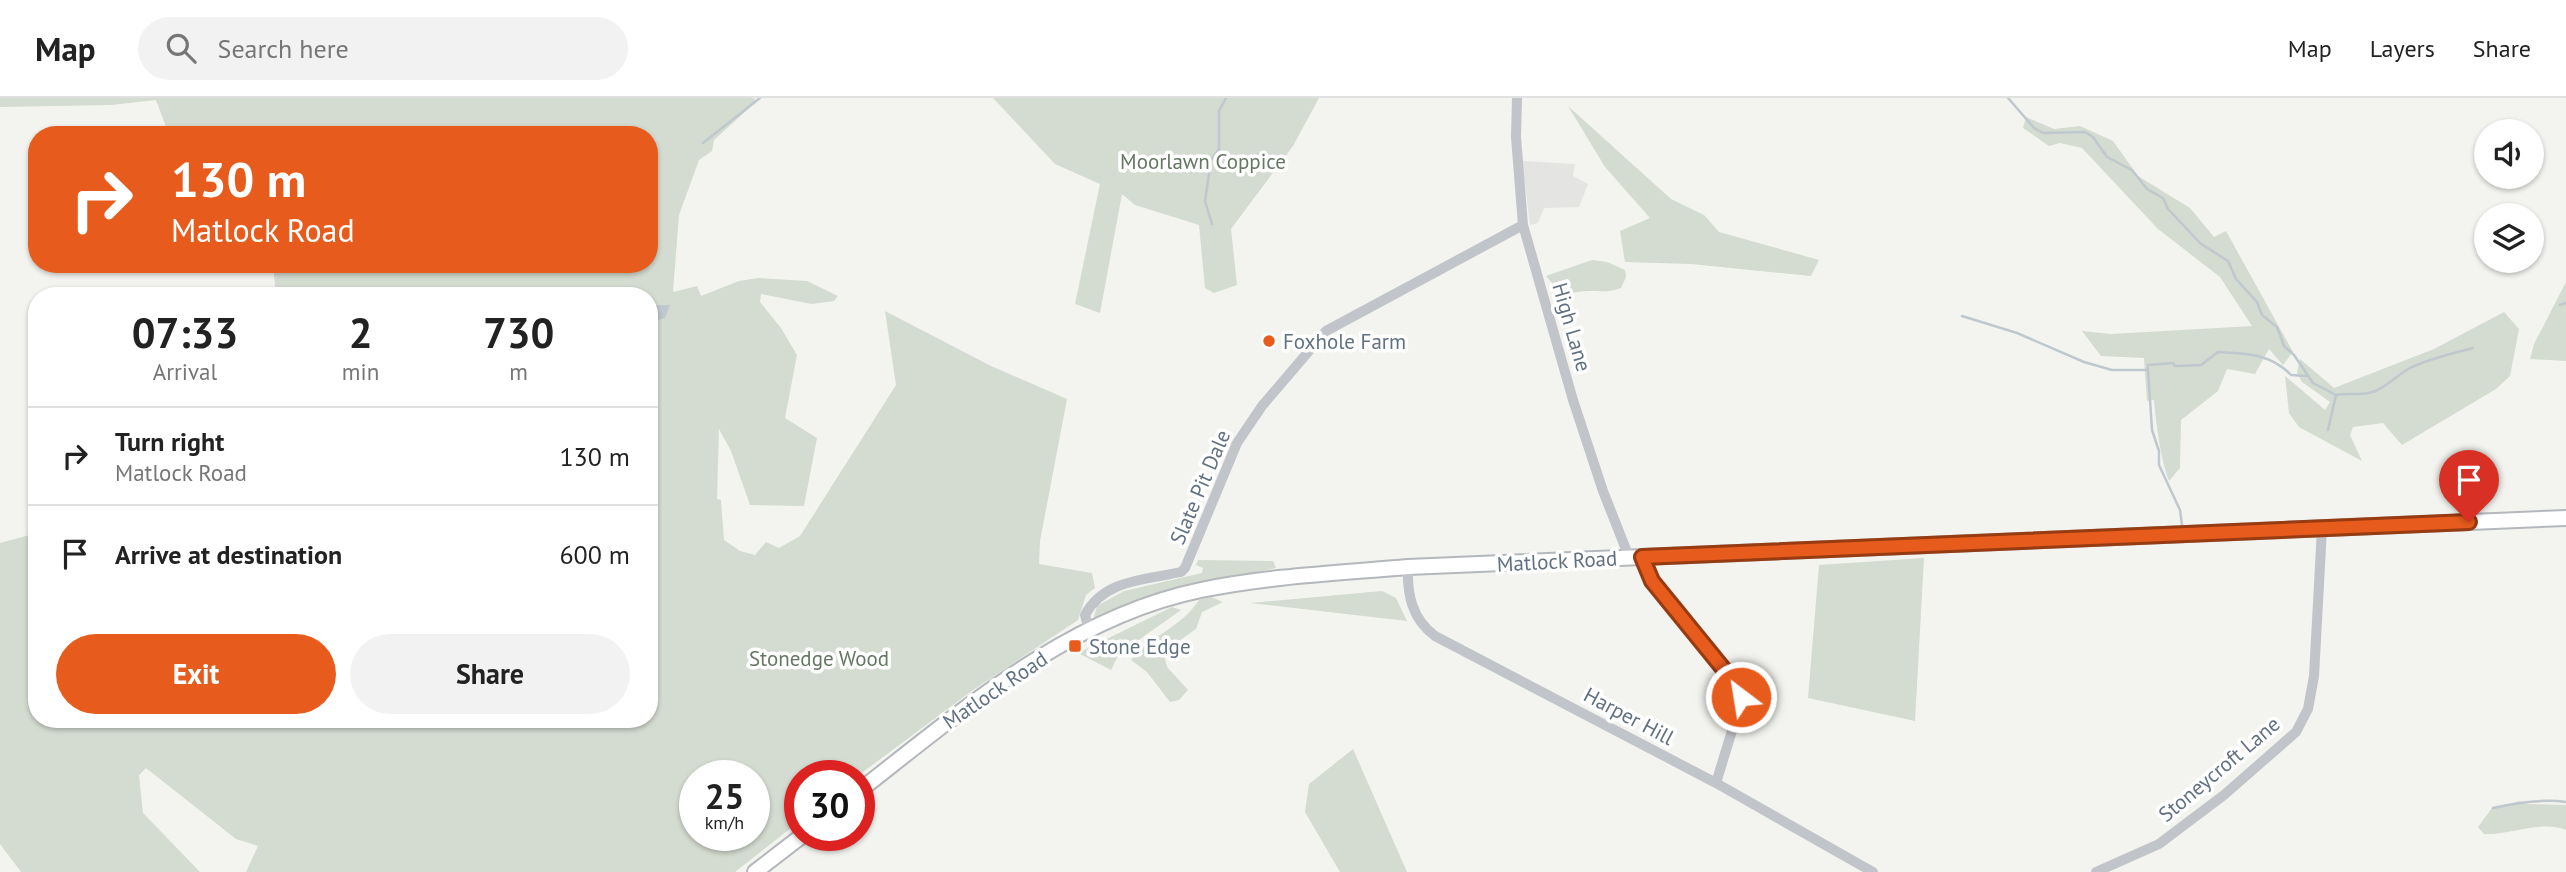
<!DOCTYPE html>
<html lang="en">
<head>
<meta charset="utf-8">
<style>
  :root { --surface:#fff; --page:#f2f2f2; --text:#222; --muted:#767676; --line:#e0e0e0; --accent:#e75b1c }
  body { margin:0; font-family:"PT Sans",sans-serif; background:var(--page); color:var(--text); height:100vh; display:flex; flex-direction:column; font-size:26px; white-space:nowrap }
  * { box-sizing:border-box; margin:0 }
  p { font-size:23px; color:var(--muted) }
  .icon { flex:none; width:38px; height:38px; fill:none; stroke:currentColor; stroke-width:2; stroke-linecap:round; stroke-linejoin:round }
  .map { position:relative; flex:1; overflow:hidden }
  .details { position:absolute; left:28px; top:189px; width:630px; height:441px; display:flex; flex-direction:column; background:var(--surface); border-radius:28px; box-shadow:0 2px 5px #0004 }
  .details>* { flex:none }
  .guide { position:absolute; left:28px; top:28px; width:630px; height:147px; border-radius:28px; box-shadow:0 2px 5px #0004; background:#e75b1c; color:#fff; overflow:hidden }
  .fabs { position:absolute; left:2474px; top:21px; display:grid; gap:14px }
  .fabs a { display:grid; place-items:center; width:70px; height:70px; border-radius:50%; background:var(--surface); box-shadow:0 2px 5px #0004; font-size:35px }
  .speed { position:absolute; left:679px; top:662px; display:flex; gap:14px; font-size:35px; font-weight:700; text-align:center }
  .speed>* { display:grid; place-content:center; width:91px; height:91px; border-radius:50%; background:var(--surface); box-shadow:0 2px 5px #0004; line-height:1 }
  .speed small { font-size:18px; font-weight:400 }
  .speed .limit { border:10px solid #d22; background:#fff; color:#111 }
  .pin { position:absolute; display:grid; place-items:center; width:60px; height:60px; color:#fff; margin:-72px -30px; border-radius:50% 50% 50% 0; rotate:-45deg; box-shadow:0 0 7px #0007 }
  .pin .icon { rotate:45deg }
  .me { position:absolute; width:77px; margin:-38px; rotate:329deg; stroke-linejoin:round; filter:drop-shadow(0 0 5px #0008) }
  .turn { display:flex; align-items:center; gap:24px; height:147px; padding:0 28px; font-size:32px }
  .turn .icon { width:91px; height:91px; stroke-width:2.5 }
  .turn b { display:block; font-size:49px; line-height:60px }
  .eta { display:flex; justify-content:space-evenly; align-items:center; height:119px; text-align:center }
  .eta b { font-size:42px; font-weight:600; line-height:49px }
  .cta { display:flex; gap:14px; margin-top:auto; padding:14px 28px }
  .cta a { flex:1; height:80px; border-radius:42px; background:var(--accent); color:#fff; font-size:28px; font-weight:600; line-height:80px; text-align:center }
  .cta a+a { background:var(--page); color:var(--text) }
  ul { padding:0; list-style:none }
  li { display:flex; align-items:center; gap:21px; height:98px; padding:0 28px; border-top:2px solid var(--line) }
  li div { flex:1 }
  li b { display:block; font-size:26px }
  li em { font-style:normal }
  header { display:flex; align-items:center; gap:42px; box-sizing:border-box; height:98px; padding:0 35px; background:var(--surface); border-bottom:2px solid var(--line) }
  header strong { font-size:33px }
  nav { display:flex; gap:38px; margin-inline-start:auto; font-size:24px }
  .search { width:490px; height:63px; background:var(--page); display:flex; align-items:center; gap:18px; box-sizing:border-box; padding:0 24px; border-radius:38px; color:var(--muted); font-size:26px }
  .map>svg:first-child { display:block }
</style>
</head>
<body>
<header>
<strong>Map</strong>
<div class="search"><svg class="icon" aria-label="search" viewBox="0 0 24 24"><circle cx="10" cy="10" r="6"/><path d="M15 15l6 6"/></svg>Search here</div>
<nav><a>Map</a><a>Layers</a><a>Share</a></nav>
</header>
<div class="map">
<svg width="2566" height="774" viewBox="0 0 2566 774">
  <rect width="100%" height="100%" fill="#f3f4ef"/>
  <!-- built -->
  <path fill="#e4e5e3" d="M1522,63L1575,66L1573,78L1588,86L1579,109L1544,110L1538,125L1530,127Z"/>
  <!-- green -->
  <path fill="#d4dbd0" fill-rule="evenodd" d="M0,0H753L757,3L714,42L712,53L699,62L679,117L673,194L697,188L701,198L739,183L758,180L807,183L838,198L834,203L812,206L761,196L760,204L781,230L797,257L785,320L817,340L804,408L750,407L731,353L719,331L717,401L721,402L724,442L740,453L755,457L766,444L779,450L800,438L896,287L885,213L991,268L1067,301L1040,443L1039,466L1092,475L1095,490L1086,497L1078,522L973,592L859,677H800V723L735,774H246L258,748L236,741L146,670L139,677L143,715L200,774H21L0,746V445L37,435V621H649V198H276L273,166H649V37H169L156,2L111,7L0,9ZM695,677H754V737H695Z
    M993,0H1319L1293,48L1231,131L1237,187L1214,195L1205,190L1199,127L1135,107L1122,96L1100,215L1075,206L1100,86L1055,66Z
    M1568,8L1671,101L1704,117L1719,134L1819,162L1811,178L1691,166L1625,164L1620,133L1650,120L1605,69Z
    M2026,19L2054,31L2080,28L2113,43L2138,78L2190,110L2214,139L2226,133L2293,254L2283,267L2269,251L2255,276L2227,271L2218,293L2181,322L2180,370L2169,383C2161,363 2156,325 2154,302L2147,303L2144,260L2101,258L2082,233L2111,236L2252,228L2220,179L2158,131L2082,50L2060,45L2049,48L2023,30Z
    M1592,162L1607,164L1625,172L1626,179L1621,190C1608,195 1601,193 1589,193C1562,194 1567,203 1546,178Z
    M2566,184V263L2530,261L2534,246Z
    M2504,214L2519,231L2510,278L2496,291L2402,347L2383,325L2353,329L2350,337L2362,363L2299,329L2289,315L2285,278L2325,312L2330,304L2302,284L2297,275L2300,261L2334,290L2434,251Z
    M1924,460L1915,623L1808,600L1819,467Z
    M1198,462L1273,463L1276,470L1211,484L1099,520L1094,519L1097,508L1124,493L1202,475L1203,470L1196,467Z
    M1382,493L1396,500L1407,523L1250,505Z
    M1211,499L1223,504L1202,514L1196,531L1163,554L1167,569L1188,592L1179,602L1170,604L1147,574L1131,562C1150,538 1182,529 1199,502Z
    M1172,509L1181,512L1119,556L1111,572L1078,555Z
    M1353,651L1407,774H1340L1305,714L1309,686Z
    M2520,703L2526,706L2566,707V732C2540,722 2511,737 2484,736L2478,729L2492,710Z"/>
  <!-- water -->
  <path fill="#bfc8ce" d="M649,207H670L665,220L649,225Z"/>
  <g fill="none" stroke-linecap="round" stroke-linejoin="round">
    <!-- stream -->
    <path stroke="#bfc8ce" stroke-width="2.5" d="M2008,0L2034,30L2043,35L2085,34L2093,39L2107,59L2132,72L2147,91L2163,100L2168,111L2200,145L2228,163L2236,181L2257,204L2262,217L2277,229L2284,248L2294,257L2313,285L2336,297C2347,295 2358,297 2368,295C2383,293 2398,276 2410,270C2431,260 2451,256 2473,250
      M703,45L760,0
      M1212,126L1205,103L1211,62L1219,51V13L1226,0
      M2560,207L2566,205
      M1962,218L2017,235L2084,264L2112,272H2148V267L2173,265L2175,268L2201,267L2218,254C2247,256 2270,255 2291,277L2306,278
      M2148,272L2152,332L2159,353V367L2180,412L2182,427
      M2328,332L2336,297
      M2493,710C2515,705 2544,701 2566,704"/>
    <defs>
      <path id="major" d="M859,693C963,612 1069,519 1201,492C1269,478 1339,475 1408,469L2566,420
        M755,774L803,737"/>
    </defs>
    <!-- major casing -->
    <use href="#major" stroke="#b4b8bc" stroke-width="18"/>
    <!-- minor -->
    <path stroke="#c1c4c8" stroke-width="10" d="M1517,0L1516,39L1523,127L1573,302L1603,393L1629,459
      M1642,459L1652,483L1739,590L1738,613L1716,685
      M1408,469C1407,497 1412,521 1435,538L1716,685L1873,774
      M1089,532L1085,517C1104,481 1146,482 1181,474L1185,470L1237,345L1262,308L1326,233L1523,127
      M2096,774L2159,746L2224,697L2296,634L2308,611L2314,578L2322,431"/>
    <!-- major -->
    <use href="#major" stroke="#fff" stroke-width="14"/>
  </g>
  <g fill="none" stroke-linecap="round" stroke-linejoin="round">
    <defs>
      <path id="route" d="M1741,599L1739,590L1652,483L1642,459L2469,424"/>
    </defs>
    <!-- route casing -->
    <use href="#route" stroke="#963b12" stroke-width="18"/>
    <!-- route -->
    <use href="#route" stroke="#e75b1c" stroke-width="12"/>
  </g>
  <!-- markers -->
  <g fill="#e75b1c" stroke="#fff" stroke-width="2.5">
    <circle cx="1269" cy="243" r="7"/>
    <rect x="1068" y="541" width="14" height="14" rx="3.5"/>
  </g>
  <g text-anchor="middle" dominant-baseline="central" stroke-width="7" stroke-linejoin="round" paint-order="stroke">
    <!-- park labels -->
    <g font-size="21" fill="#647861" stroke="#fff">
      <text x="1203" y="63">Moorlawn Coppice</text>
      <text x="819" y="560">Stonedge Wood</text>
    </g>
    <!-- street labels -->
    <g font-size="21" fill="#627181" stroke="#fff">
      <text transform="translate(1572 229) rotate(74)">High Lane</text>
      <text transform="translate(1200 389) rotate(-67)">Slate Pit Dale</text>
      <text transform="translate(1557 463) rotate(-3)">Matlock Road</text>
      <text transform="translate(995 592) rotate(-34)">Matlock Road</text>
      <text transform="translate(1629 618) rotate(28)">Harper Hill</text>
      <text transform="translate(2219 671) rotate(-40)">Stoneycroft Lane</text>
    </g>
    <!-- poi labels -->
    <g font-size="21" fill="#627181" stroke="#fff" text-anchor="start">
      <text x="1283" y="243">Foxhole Farm</text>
      <text x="1089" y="548">Stone Edge</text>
    </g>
  </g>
</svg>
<div class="fabs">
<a><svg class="icon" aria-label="sound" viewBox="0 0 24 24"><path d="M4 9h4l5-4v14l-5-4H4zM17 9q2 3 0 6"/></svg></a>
<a><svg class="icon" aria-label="layers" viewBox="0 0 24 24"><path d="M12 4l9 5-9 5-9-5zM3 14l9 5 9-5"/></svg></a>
</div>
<div class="speed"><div>25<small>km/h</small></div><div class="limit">30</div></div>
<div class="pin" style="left:2469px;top:424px;background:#d93025"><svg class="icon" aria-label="arrive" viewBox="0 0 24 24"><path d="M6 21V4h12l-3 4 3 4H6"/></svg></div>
<svg class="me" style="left:1741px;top:599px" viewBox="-20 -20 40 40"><circle r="17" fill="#e75b1c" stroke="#fff" stroke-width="3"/><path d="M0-11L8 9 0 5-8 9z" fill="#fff"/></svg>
<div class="guide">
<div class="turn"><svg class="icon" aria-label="right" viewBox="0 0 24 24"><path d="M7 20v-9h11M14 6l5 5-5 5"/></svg><div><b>130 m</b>Matlock Road</div></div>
</div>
<section class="details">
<div class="eta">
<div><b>07:33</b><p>Arrival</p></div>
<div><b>2</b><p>min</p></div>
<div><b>730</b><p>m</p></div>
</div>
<ul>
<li><svg class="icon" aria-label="right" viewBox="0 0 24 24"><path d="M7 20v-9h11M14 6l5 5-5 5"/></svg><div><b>Turn right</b><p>Matlock Road</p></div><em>130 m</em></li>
<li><svg class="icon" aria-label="arrive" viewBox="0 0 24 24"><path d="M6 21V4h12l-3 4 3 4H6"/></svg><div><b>Arrive at destination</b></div><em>600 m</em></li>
</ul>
<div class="cta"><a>Exit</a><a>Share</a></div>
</section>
</div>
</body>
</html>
